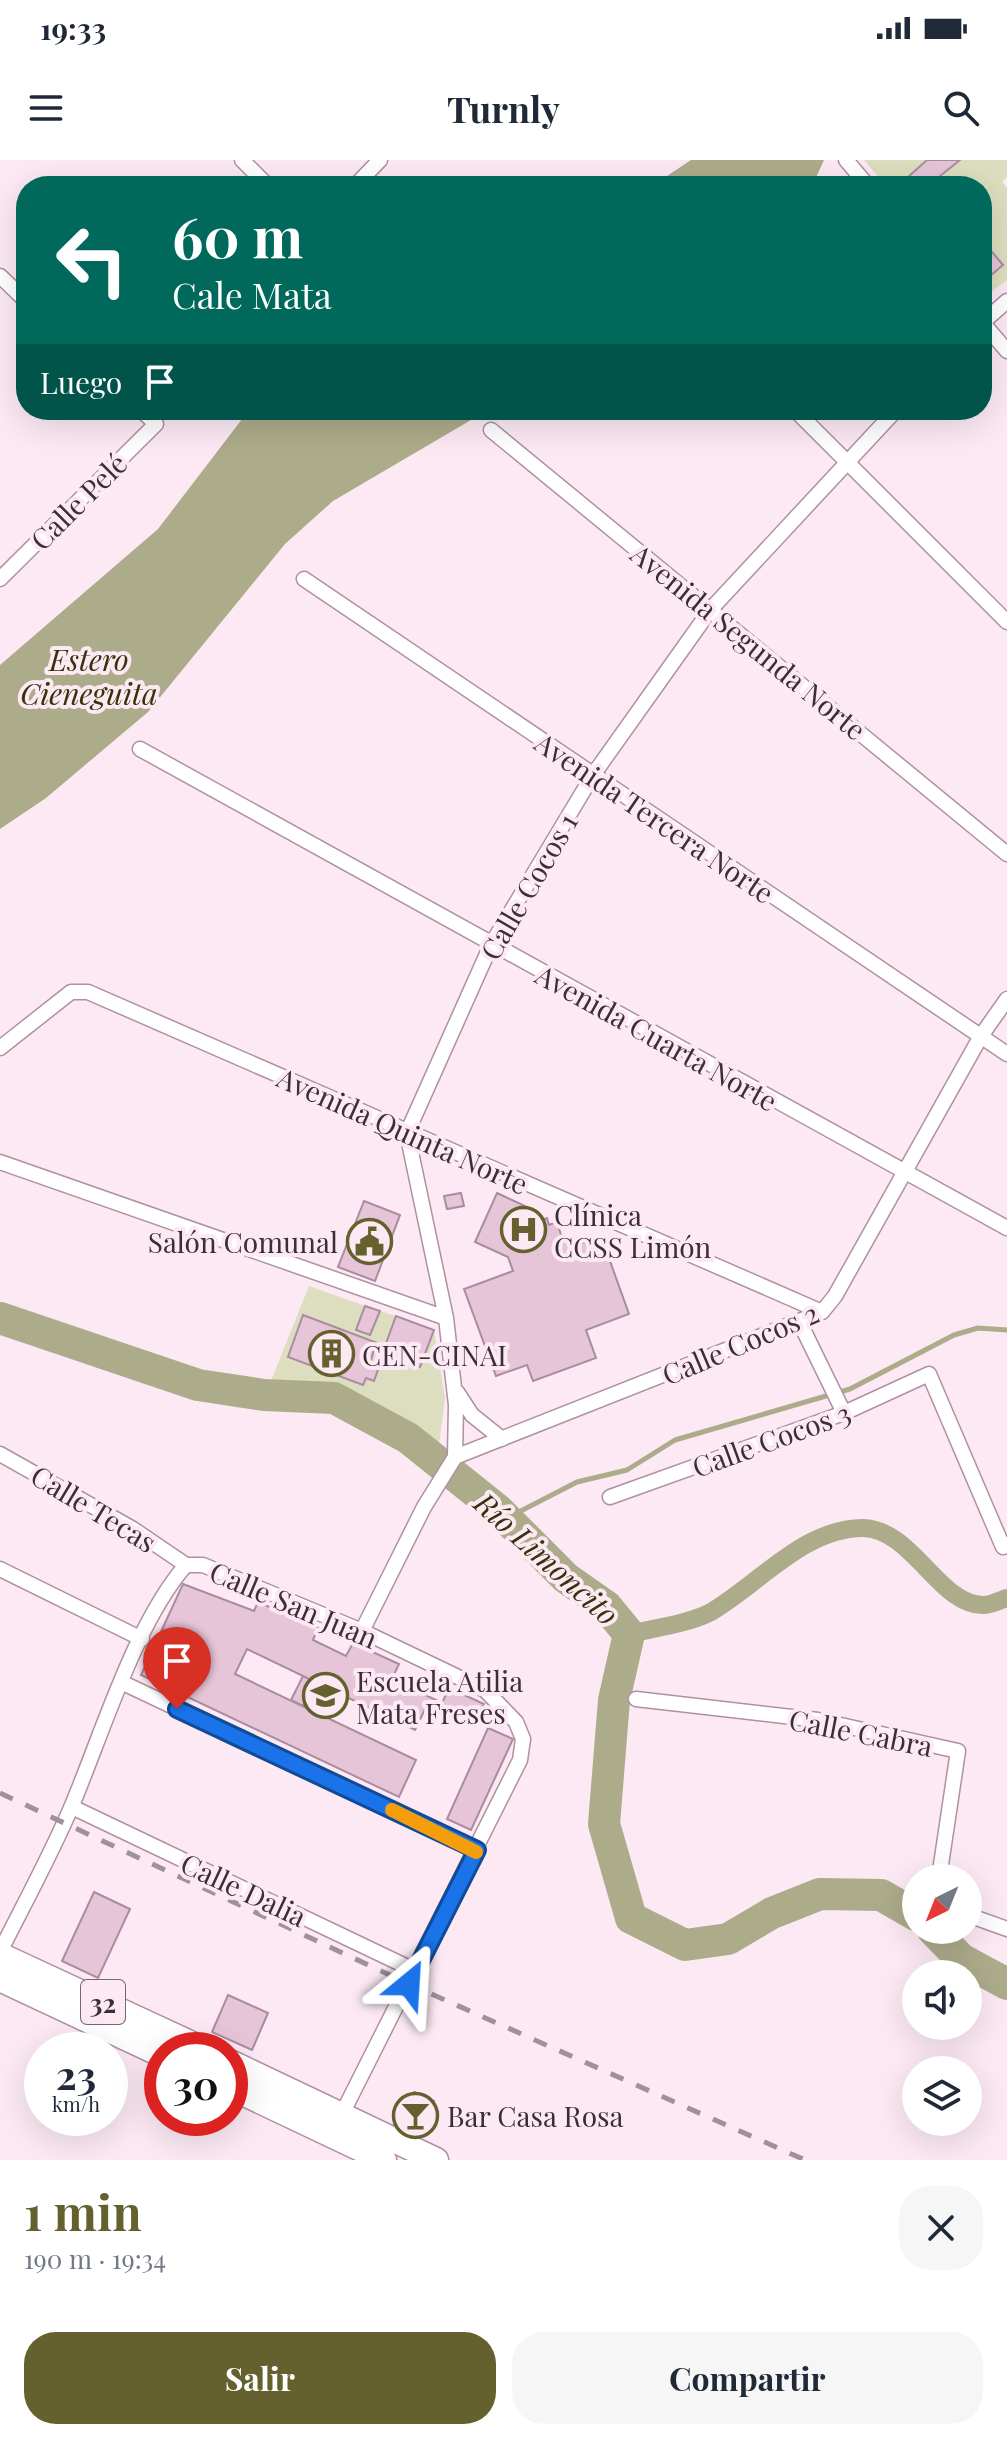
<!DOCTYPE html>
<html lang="es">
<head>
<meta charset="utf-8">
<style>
  :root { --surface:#fff; --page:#f6f6f7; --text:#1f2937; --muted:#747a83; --accent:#64612e }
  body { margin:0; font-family:"Playfair Display",serif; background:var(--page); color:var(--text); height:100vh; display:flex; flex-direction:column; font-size:30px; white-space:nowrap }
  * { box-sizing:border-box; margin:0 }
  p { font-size:26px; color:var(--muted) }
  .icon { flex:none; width:44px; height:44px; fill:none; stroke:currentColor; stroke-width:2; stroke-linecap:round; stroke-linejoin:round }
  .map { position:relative; height:2000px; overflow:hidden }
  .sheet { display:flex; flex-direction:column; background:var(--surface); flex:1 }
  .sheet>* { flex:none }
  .guide { position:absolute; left:16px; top:16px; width:976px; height:244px; border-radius:32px; box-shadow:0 8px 32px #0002; background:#00695c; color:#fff; overflow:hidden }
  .needle { width:52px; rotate:223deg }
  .buttons { position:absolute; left:902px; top:1704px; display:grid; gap:16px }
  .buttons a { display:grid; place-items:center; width:80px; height:80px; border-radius:50%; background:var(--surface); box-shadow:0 8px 32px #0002; font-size:40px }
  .speed { position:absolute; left:24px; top:1872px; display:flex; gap:16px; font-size:40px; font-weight:700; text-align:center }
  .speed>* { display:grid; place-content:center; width:104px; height:104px; border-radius:50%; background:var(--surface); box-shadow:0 8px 32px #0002; line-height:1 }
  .speed small { font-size:20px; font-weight:400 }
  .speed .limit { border:12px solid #d22; background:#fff; color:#111 }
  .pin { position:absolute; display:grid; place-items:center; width:68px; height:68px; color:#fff; margin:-82px -34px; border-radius:50% 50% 50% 0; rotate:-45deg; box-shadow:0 0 8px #0007 }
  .pin .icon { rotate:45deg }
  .me { position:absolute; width:88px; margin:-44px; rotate:27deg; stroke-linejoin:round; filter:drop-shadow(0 0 6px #0008) }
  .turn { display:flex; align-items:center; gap:28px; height:168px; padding:0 24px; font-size:36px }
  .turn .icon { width:104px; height:104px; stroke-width:2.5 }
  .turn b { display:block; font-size:56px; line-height:68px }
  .then { display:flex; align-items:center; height:76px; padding:0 24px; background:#0003; gap:16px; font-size:30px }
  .round { display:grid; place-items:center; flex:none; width:84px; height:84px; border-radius:32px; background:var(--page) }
  .head { display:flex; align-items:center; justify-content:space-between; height:136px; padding:0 24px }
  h1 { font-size:48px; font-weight:700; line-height:60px; color:var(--accent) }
  .action { display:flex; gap:16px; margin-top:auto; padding:16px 24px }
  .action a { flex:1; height:92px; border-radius:32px; background:var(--accent); color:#fff; font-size:32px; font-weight:700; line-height:92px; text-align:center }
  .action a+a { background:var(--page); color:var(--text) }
  .status { display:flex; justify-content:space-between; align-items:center; height:56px; padding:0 40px; background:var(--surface); direction:ltr }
  .status svg { height:22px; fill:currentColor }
  header { display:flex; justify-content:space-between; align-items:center; height:104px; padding:0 24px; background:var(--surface); font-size:36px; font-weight:700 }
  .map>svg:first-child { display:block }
</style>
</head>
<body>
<div class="status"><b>19:33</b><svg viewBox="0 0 49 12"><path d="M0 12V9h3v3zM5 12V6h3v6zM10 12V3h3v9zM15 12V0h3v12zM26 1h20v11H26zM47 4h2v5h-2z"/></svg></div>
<header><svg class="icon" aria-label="menu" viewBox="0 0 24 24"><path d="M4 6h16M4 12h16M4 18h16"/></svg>Turnly<svg class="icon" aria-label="search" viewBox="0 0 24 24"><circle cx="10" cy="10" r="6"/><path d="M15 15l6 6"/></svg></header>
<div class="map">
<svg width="1007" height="2000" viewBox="0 0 1007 2000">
  <rect width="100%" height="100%" fill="#fce9f4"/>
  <!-- green -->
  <path fill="#ddddbf" d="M864,0H1007V17L1002,22L1007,28V120L982,139V26H886Z
    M309,1126L365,1146L356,1169L370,1175L380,1151L396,1156L385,1186L303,1156L288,1197L363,1225L366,1218L374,1221L379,1207L370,1203L374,1190L420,1207L434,1170L445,1238L439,1285L334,1228L271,1221Z"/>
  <!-- water -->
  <path fill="#acab8a" d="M691,0H824L812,26H652Z
    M249,250H488L333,341L285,384L148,552L46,638L0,669V505L158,369Z"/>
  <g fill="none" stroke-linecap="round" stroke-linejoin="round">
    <!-- stream -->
    <path stroke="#acab8a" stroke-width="5" d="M507,1358L577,1322L627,1310L675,1280L850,1229L954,1175L978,1168L1007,1170"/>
    <!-- canal -->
    <path stroke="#acab8a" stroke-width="18" d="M629,1474C654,1468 688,1464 711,1452C759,1424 804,1368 863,1368C913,1369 939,1446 984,1445C991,1445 1000,1440 1007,1438"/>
    <!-- river -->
    <path stroke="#acab8a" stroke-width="32" d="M0,1158L198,1225L264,1235L334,1238L408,1278L498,1350L566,1418L606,1446L629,1474L614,1540L604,1664L631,1758L685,1785L728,1779L772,1753L820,1734L881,1735L916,1755
      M933,1770L961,1799L1007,1824"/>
  </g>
  <!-- building -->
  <path fill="#e6c5d9" stroke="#a98c9e" stroke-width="2" d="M927,0H960L940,16L949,26H898Z
    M982,80L1003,105L982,123Z
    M461,1033L464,1046L447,1049L444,1036Z
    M497,1033L527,1047L518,1069L547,1058L549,1065L557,1062L563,1081L574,1077L577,1085L601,1076L629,1154L586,1170L596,1198L533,1221L527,1205L496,1216L464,1129L513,1111L508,1097L475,1082Z
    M364,1041L400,1055L375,1121L338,1107Z
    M365,1146L380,1151L370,1175L356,1170Z
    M303,1155L385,1186L396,1156L434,1170L420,1207L374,1190L370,1203L379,1207L374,1221L366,1218L363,1225L288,1197Z
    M183,1424L254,1451L258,1442L318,1468L313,1480L346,1496L353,1483L399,1504L392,1519L442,1543L449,1528L484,1544L473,1565L428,1543L415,1570L247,1489L235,1514L416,1600L399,1637L141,1515Z
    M303,1516L315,1522L303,1546L291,1540Z
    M488,1568L513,1579L471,1670L447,1659Z
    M94,1732L130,1749L98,1818L62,1801Z
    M228,1835L268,1853L252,1890L212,1872Z
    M414,1932L434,1941L418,1978L398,1968Z"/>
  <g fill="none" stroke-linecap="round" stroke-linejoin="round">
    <defs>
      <path id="minor" d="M242,0L268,26
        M846,0L868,26
        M355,26L380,0
        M0,116L26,141
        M982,162L1007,191
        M982,163L1007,141
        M795,250L1007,462
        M491,270L1007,694
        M0,419L156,264L141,250
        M304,419L1007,894
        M140,589L1007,1068
        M0,888L71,832H88L822,1152
        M0,1002L446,1158
        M800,1163L844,1253
        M457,1232L472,1255L502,1279
        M0,1294L133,1369L186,1405
        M455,1297L822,1152L835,1136L981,876L1007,839
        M610,1337L844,1253L929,1214L1003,1387L1007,1384
        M0,1409L142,1479
        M362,1471L424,1347L455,1297L456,1245L446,1158L407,973L491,785L593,615L711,449L896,250
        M123,1523L477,1690
        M636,1539L818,1560L958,1591L939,1718
        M72,1647L416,1811
        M968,1755L1007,1769
        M0,1792C25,1742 52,1693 73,1643C103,1571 136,1462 186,1405H203L362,1471L485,1530L516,1562L523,1579L520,1600L339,1960"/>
      <path id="trunk" d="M0,1795L205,1890
        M0,1819L162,1895
        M230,1902L436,2000
        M230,1927L384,2000"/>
    </defs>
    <!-- minor casing -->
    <use href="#minor" stroke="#ae91a3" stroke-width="17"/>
    <!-- trunk casing -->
    <use href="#trunk" stroke="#ae91a3" stroke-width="27"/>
    <!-- minor -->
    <use href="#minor" stroke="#fff" stroke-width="14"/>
    <!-- trunk -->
    <use href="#trunk" stroke="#fff" stroke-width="24"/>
    <!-- rail -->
    <path stroke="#a09099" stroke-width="5" stroke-dasharray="14 14" stroke-linecap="butt" d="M0,1633L409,1824L805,2000"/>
  </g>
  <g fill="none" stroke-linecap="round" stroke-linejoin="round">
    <defs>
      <path id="route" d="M177,1549L477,1690L409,1824"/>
    </defs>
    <!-- route casing -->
    <use href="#route" stroke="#114b97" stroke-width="20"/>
    <!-- route -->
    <use href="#route" stroke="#1a73e8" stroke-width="14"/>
    <!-- slow -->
    <path stroke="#f59e0b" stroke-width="14" d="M392,1650L476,1692"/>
  </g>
  <!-- icons -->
  <defs>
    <symbol id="hospital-ring" viewBox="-11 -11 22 22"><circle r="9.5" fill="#fce9f4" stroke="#64612e" stroke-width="1.5"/><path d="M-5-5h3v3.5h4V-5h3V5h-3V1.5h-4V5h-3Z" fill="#64612e"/></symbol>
    <symbol id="civic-ring" viewBox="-11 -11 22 22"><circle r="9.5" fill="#fce9f4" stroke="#64612e" stroke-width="1.5"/><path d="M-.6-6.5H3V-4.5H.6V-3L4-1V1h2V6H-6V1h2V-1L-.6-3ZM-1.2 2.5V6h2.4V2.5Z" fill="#64612e"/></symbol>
    <symbol id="building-ring" viewBox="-11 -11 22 22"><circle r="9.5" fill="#fce9f4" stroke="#64612e" stroke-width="1.5"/><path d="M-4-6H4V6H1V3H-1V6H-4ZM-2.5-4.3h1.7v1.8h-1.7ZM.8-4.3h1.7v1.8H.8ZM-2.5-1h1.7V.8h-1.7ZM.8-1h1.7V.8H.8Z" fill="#64612e"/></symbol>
    <symbol id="school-ring" viewBox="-11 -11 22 22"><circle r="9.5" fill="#fce9f4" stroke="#64612e" stroke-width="1.5"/><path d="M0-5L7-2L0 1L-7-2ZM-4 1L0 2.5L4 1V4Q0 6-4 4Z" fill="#64612e"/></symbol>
    <symbol id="bar-ring" viewBox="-11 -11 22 22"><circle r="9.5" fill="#fce9f4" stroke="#64612e" stroke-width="1.5"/><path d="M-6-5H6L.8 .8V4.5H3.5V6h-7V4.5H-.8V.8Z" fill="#64612e"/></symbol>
  </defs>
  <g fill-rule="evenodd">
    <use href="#hospital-ring" x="498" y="1044" width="51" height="51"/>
    <use href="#civic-ring" x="344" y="1056" width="51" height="51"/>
    <use href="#building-ring" x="306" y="1168" width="51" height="51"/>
    <use href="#school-ring" x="300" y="1510" width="51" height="51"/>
    <use href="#bar-ring" x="390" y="1930" width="51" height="51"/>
  </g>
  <g text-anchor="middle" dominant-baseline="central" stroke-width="8" stroke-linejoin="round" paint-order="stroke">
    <!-- shield labels -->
    <rect fill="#fce9f4" stroke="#75676f" stroke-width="2" x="81" y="1820" width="44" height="44" rx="6"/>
    <g font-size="26" font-weight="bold" fill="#3b2f36">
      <text x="103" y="1842">32</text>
    </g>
    <!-- street labels -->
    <g font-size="28" fill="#3b2f36" stroke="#fce9f4">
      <text transform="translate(78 341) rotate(-45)">Calle Pelé</text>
      <text transform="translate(749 481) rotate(39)">Avenida Segunda Norte</text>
      <text transform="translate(655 657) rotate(34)">Avenida Tercera Norte</text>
      <text transform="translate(528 726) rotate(-60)">Calle Cocos 1</text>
      <text transform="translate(657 877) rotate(29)">Avenida Cuarta Norte</text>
      <text transform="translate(403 970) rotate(24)">Avenida Quinta Norte</text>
      <text transform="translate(740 1183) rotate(-23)">Calle Cocos 2</text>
      <text transform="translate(771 1279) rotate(-20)">Calle Cocos 3</text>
      <text transform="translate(94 1348) rotate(31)">Calle Tecas</text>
      <text transform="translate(294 1444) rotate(23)">Calle San Juan</text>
      <text transform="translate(861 1572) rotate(11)">Calle Cabra</text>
      <text transform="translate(244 1729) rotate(25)">Calle Dalia</text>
    </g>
    <!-- poi labels -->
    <g font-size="28" fill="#3b2f36" stroke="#fce9f4" text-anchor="start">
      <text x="554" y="1054">Clínica<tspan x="554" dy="32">CCSS Limón</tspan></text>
      <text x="338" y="1081" text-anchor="end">Salón Comunal</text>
      <text x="362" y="1194">CEN-CINAI</text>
      <text x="356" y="1520">Escuela Atilia<tspan x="356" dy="32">Mata Freses</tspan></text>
      <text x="447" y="1955">Bar Casa Rosa</text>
    </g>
    <!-- water labels -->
    <g font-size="30" font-style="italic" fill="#353307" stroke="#fce9f4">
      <text x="89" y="499">Estero<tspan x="89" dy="34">Cieneguita</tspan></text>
      <text transform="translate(547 1398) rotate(42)">Río Limoncito</text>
    </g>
  </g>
</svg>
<div class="buttons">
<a><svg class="needle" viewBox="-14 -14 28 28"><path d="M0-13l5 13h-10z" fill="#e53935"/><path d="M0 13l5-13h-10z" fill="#747a83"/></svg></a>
<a><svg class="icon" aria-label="sound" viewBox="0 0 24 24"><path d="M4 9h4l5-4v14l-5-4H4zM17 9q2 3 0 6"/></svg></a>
<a><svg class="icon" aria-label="layers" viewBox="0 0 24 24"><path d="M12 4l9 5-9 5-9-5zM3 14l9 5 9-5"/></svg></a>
</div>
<div class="speed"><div>23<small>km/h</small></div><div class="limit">30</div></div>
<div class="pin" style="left:177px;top:1549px;background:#d93025"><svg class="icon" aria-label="arrive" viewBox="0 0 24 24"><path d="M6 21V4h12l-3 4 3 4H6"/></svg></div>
<svg class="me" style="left:409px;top:1824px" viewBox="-20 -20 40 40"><path d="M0-17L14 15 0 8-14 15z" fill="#1a73e8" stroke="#fff" stroke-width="4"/></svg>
<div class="guide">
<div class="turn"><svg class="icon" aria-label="left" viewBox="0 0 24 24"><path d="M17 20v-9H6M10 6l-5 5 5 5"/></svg><div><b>60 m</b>Cale Mata</div></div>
<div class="then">Luego<svg class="icon" aria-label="arrive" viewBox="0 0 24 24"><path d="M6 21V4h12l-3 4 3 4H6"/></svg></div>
</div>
</div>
<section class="sheet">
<div class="head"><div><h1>1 min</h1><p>190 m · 19:34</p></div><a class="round"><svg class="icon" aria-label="close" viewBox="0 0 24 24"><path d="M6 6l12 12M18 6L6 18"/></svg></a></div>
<div class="action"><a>Salir</a><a>Compartir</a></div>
</section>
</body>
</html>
